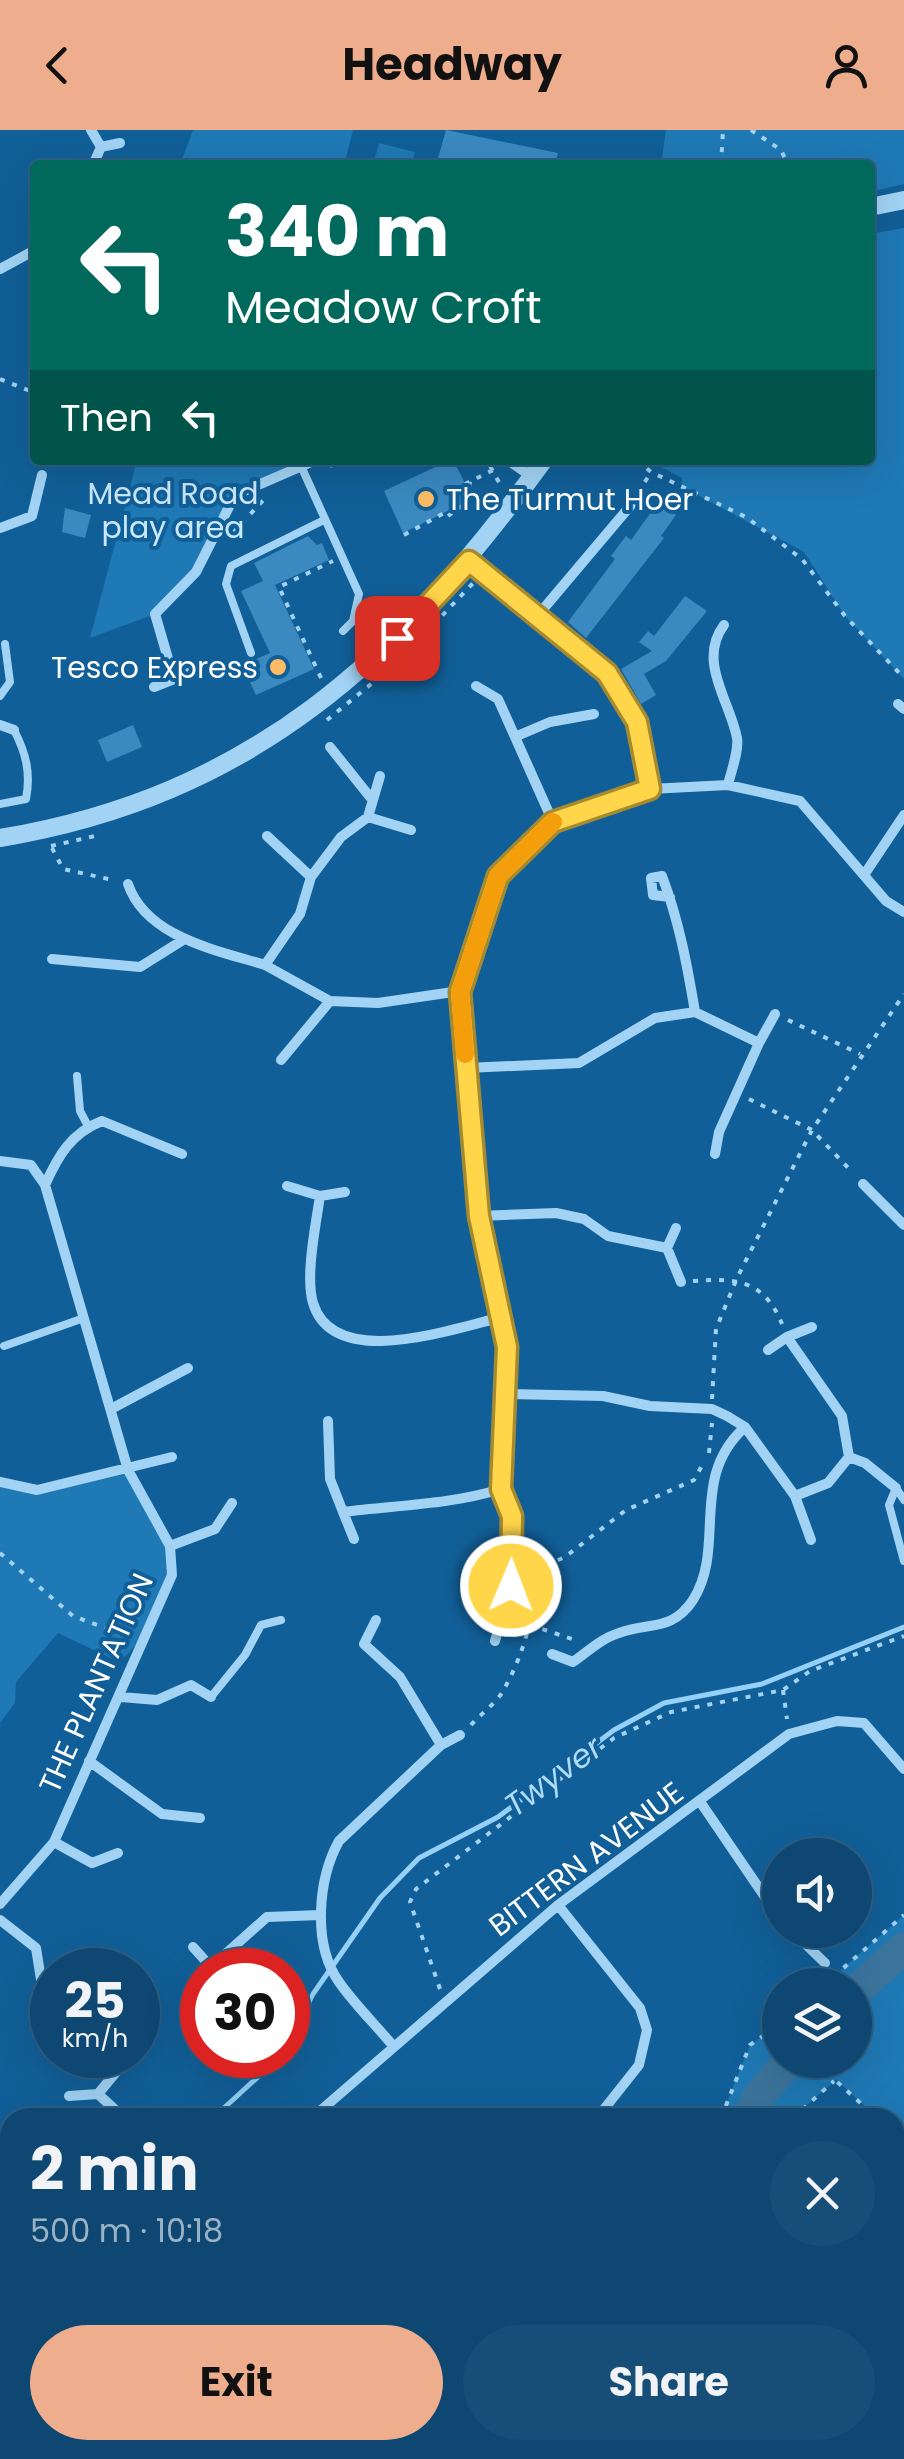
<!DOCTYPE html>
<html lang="en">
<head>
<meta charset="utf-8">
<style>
  :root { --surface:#0d4772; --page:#164e77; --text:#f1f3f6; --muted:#9ab2c4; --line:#2d5f84; --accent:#eead8d }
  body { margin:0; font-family:Poppins,sans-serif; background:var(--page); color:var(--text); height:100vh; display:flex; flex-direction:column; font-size:38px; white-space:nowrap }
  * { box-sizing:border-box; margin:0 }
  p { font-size:32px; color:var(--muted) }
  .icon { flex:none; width:55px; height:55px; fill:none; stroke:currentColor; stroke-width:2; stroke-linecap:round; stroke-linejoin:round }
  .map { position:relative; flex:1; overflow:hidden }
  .sheet { position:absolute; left:0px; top:1978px; width:905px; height:352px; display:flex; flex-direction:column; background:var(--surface); border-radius:30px 30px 0 0; box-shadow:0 10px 40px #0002,0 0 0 2px var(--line) }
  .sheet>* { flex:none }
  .hud { position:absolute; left:30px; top:30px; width:845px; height:305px; border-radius:10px; box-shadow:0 10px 40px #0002,0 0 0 2px var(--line); background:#00695c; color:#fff; overflow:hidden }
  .buttons { position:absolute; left:762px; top:1708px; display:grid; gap:20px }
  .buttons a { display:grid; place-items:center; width:110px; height:110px; border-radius:50%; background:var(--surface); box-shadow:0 10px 40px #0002,0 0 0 2px var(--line); font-size:50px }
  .speed { position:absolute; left:30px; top:1818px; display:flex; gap:20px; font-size:50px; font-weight:700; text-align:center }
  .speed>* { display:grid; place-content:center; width:130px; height:130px; border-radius:50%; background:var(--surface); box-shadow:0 10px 40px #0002,0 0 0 2px var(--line); line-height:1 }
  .speed small { font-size:25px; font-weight:400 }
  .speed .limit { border:15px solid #d22; background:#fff; color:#111 }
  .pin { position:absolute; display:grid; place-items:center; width:85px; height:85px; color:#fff; margin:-42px; border-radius:20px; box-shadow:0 5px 15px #0006 }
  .me { position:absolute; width:110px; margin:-55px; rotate:1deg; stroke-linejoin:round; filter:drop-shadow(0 0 8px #0008) }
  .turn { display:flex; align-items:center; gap:35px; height:210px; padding:0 30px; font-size:45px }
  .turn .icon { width:130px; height:130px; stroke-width:2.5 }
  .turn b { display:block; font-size:70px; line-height:85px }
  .then { display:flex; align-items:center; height:95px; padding:0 30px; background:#0003; gap:20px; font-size:38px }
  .round { display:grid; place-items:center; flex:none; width:105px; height:105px; border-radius:52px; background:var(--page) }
  .headline { display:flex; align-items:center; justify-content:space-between; height:170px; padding:0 30px }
  h1 { font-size:60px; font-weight:700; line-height:75px }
  .cta { display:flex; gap:20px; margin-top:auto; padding:20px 30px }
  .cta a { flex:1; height:115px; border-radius:60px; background:var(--accent); color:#111; font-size:40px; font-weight:700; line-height:115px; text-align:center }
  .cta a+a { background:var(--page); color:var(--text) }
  header { display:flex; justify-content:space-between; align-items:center; height:130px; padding:0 30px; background:var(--accent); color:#111; font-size:45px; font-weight:700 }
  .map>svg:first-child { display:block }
</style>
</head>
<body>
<header><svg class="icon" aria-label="back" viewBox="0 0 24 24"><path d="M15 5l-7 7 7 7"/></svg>Headway<svg class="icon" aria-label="person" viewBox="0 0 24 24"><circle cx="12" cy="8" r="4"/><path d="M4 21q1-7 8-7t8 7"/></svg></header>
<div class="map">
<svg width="904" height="2329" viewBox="0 0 904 2329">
  <rect width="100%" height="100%" fill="#115f98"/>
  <!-- green -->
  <path fill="#1f79b5" d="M193,0H353L344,35H180Z
    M666,0H904V54L870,62V35H661Z
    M379,13L415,22L411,35H373Z
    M904,98V549L845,486L804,422L681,356L682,348L648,330H870V104Z
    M137,330H307L235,365L196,442L155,484L90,508Z
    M128,1340C141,1364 162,1390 170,1416C183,1455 147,1508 119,1532L58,1503L16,1552L15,1573L0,1593V1352L37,1360Z
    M904,1785V2012L895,2004V1988L877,1987L836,1950L793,1987H721L750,1915L780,1894V1930H855V1855H824Z
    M0,2007L10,2019V2109L0,2116Z
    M465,2320H590L600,2329H455Z"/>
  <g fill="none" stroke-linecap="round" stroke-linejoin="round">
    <!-- stream -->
    <path stroke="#94d0f7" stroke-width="5" d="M288,1914L313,1864L380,1768L419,1728L498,1687L614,1600L664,1573L762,1554L904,1497
      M213,1988L282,1925
      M0,2122L10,2118"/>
    <!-- river -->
    <path stroke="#3b749c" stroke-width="32" d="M855,1862L904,1818
      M749,1988L758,1967L790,1930
      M503,2329L513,2320"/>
  </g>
  <!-- building -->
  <path fill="#3a89c0" d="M446,0L558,23L555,35H436Z
    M446,332L448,337L455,334L462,347L468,361L463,364L466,372L403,403L384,361Z
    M659,371L676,385L661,406L664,408L586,508L568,492L615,429L611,426L626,406L631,410Z
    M65,378L91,385L85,408L62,402Z
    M308,406L317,415L322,413L329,430L275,455L314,539L256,565L242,535L270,523L241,461L263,451L254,433Z
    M685,466L707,481L666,531L644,544L656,565L641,574L621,539L652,521L639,512L648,501L654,506Z
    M133,595L142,617L107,632L98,610Z"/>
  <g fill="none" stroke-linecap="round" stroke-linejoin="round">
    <!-- path -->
    <path stroke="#a2d3f4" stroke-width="4" stroke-dasharray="5 8" stroke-linecap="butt" d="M751,0L781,20L788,35
      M721,35L723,0
      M0,249L35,263
      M247,330H275
      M479,330L490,336L501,356
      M637,330L651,342L746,387L802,429L845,486L904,548
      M330,336L344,330
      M465,354L493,340
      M638,363L651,342
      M448,386L467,372L470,351
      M233,403L267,366
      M404,405L446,382
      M321,548L279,457L333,431
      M327,590L397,533L476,450
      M51,716L95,706
      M52,718L63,739L113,750
      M788,890L860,924
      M749,969L812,1000L853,1043
      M693,1151C734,1148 764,1149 782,1194
      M712,1269L716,1199L737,1148L812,1000L904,864
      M709,1323L712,1293
      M0,1423L73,1486L129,1507
      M534,1441L565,1427L626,1380L694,1350L704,1332
      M530,1495L578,1511
      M783,1560L787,1589
      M471,1595C481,1584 496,1573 503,1561C528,1517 544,1458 527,1409
      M824,1855L904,1785
      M440,1859L410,1772L416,1759L614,1608L671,1582L783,1560L810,1541L904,1506
      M824,1930L835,1950L877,1988
      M721,1988L750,1915L780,1894
      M793,1988L834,1951
      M895,2004L904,2012
      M0,2158L10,2160
      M895,2256L904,2247
      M895,2300L904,2290
      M455,2329L465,2320
      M545,2329L551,2320
      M641,2329L651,2320
      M835,2329L841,2320
      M870,2329L878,2320"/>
    <!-- service -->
    <path stroke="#a2d3f4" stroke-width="8" d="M301,336L359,464L353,491L343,501
      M251,523L226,454L231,436L324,390
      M0,566L10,552L5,514
      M0,674L26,669C31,643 26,623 14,600
      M77,946L80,981L88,996
      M4,1216L84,1188
      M896,1358L889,1375L904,1431
      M896,1358L904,1370
      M211,1567L245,1525L261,1495L281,1490"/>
    <!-- minor -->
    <path stroke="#a2d3f4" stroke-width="10" d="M91,0L101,17L93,35
      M101,17L120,13
      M0,139L35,120
      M508,330L532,347
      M0,398L32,386L42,345
      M469,431L607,543L637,592L650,659
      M539,484L631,375
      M724,495C697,531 730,571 737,608C739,622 731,641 728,655
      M174,549L199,539
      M476,556L498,569L553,692
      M154,557L174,549L155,484L196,442L235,365L316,330
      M898,574L904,579
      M0,595L14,600
      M517,606L550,592L594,584
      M330,617L370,667
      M380,646L368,687L341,707L311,747L300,784L265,835L330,871L378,873L460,861
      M368,687L411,700
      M267,706L311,747
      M864,745L904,685
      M128,754C146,807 216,820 265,835
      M670,767L653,765L651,748L662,746C679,791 687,834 695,882
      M52,829L140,837L183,810
      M759,913L775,884
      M281,930L330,871
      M466,938L579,933L655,888L695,882L759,913L719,1002L715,1024
      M0,1031L31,1035L45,1055L128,1340L170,1416L172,1445L54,1712L0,1774
      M863,1054L904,1095
      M45,1055C58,1026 71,1003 102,991L182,1024
      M287,1056L320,1066C316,1094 305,1146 313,1173C334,1242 454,1198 503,1187
      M320,1066L345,1062
      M479,1086L556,1083L584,1089L608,1106L667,1118L681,1152
      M667,1118L676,1098
      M768,1220L787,1207
      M508,1264L603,1266L650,1276L712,1279L727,1286L745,1297L795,1366L811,1410
      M111,1279L188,1238
      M328,1291L330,1349L343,1382C397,1375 449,1375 501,1359
      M849,1327L865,1333L896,1358
      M0,1352L37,1360L172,1327
      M795,1366L828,1353L849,1327L842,1286L787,1207L812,1197
      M343,1382L354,1409
      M170,1416L215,1399L232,1373
      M376,1490L364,1514L400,1547L441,1615L339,1711C318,1749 312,1814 339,1852C355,1875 376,1895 394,1917
      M495,1511L511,1456L513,1387L501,1359L507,1217L479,1086L460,861L498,746L553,692L650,659L728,655L800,671L886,771L904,782
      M552,1524L573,1532C587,1522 602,1508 619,1503C648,1492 672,1502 693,1470C727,1416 688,1348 745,1297
      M121,1567L157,1570L191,1555L211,1567
      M441,1615L460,1605
      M89,1631L162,1684L200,1688
      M701,1673L780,1789
      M54,1712L92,1733L118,1723
      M558,1775L640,1878L647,1900L639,1935L597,1988
      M0,1790L36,1818L44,1868
      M791,1800L825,1833
      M805,1814L820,1806
      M193,1817L211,1837
      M214,1840L211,1837L267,1787L320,1785
      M138,1916L141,1912
      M69,1966L98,1964
      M124,1988L98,1964L130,1925
      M312,1988L558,1775L789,1604L837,1591L864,1593L904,1639
      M895,2118L904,2127
      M0,2202L10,2196
      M0,2244L10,2258
      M53,2320L60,2329
      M365,2320L376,2329
      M590,2320L600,2329
      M742,2320L748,2329
      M296,2329L302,2320"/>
    <!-- tertiary -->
    <path stroke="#a2d3f4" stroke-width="18" d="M870,77L904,70
      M0,708C252,666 399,529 544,330"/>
  </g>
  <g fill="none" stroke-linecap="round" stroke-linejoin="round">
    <defs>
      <path id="route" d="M397,508L469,431L607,543L637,592L650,659L553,692L498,746L460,862L479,1086L507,1217L501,1359L512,1386L511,1456"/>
    </defs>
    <!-- route casing -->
    <use href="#route" stroke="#a68a30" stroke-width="25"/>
    <!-- route -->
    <use href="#route" stroke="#ffd54a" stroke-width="18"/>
    <!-- slow -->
    <path stroke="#f59e0b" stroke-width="18" d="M465,924L460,862L498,746L553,692"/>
  </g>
  <!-- markers -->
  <g fill="#ffbc65" stroke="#115f98" stroke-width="4">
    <circle cx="426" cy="369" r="10"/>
    <circle cx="278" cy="537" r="10"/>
  </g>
  <g text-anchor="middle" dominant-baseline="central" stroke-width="8" stroke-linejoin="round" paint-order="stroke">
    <!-- park labels -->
    <g font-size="30" fill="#cae9fe" stroke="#115f98">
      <text x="173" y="363">Mead Road<tspan x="173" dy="34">play area</tspan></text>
    </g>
    <!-- poi labels -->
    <g font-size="30" fill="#fff" stroke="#115f98" text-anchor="start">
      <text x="446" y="369">The Turmut Hoer</text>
      <text x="258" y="537" text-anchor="end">Tesco Express</text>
    </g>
    <!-- street labels -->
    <g font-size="30" fill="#fff" stroke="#115f98">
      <text transform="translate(96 1553) rotate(-66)">THE PLANTATION</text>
      <text transform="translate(586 1729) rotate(-37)">BITTERN AVENUE</text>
    </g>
    <!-- water labels -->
    <g font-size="32" font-style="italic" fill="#aedcfa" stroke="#115f98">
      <text transform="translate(553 1646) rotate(-36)">Twyver</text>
    </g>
  </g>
</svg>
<div class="buttons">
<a><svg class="icon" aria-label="sound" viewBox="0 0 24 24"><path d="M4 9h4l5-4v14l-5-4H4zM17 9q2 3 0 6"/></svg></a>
<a><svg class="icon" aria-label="layers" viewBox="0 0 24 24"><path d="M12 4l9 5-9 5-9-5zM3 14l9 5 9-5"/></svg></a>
</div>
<div class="speed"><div>25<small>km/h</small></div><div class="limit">30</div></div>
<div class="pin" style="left:397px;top:508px;background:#d93025"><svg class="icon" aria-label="arrive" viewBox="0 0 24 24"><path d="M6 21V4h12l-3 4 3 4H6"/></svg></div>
<svg class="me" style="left:511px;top:1456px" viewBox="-20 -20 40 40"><circle r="17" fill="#ffd54a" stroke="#fff" stroke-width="3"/><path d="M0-11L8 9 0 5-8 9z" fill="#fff"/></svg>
<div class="hud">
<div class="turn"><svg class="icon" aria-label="left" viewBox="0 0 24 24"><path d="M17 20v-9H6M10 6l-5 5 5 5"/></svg><div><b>340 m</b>Meadow Croft</div></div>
<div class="then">Then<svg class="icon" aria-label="left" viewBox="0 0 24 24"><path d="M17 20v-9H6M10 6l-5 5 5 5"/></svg></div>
</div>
<section class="sheet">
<div class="headline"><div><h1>2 min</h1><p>500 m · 10:18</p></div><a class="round"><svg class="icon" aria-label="close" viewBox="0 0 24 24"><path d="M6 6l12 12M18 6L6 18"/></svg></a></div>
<div class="cta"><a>Exit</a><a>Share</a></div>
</section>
</div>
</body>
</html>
